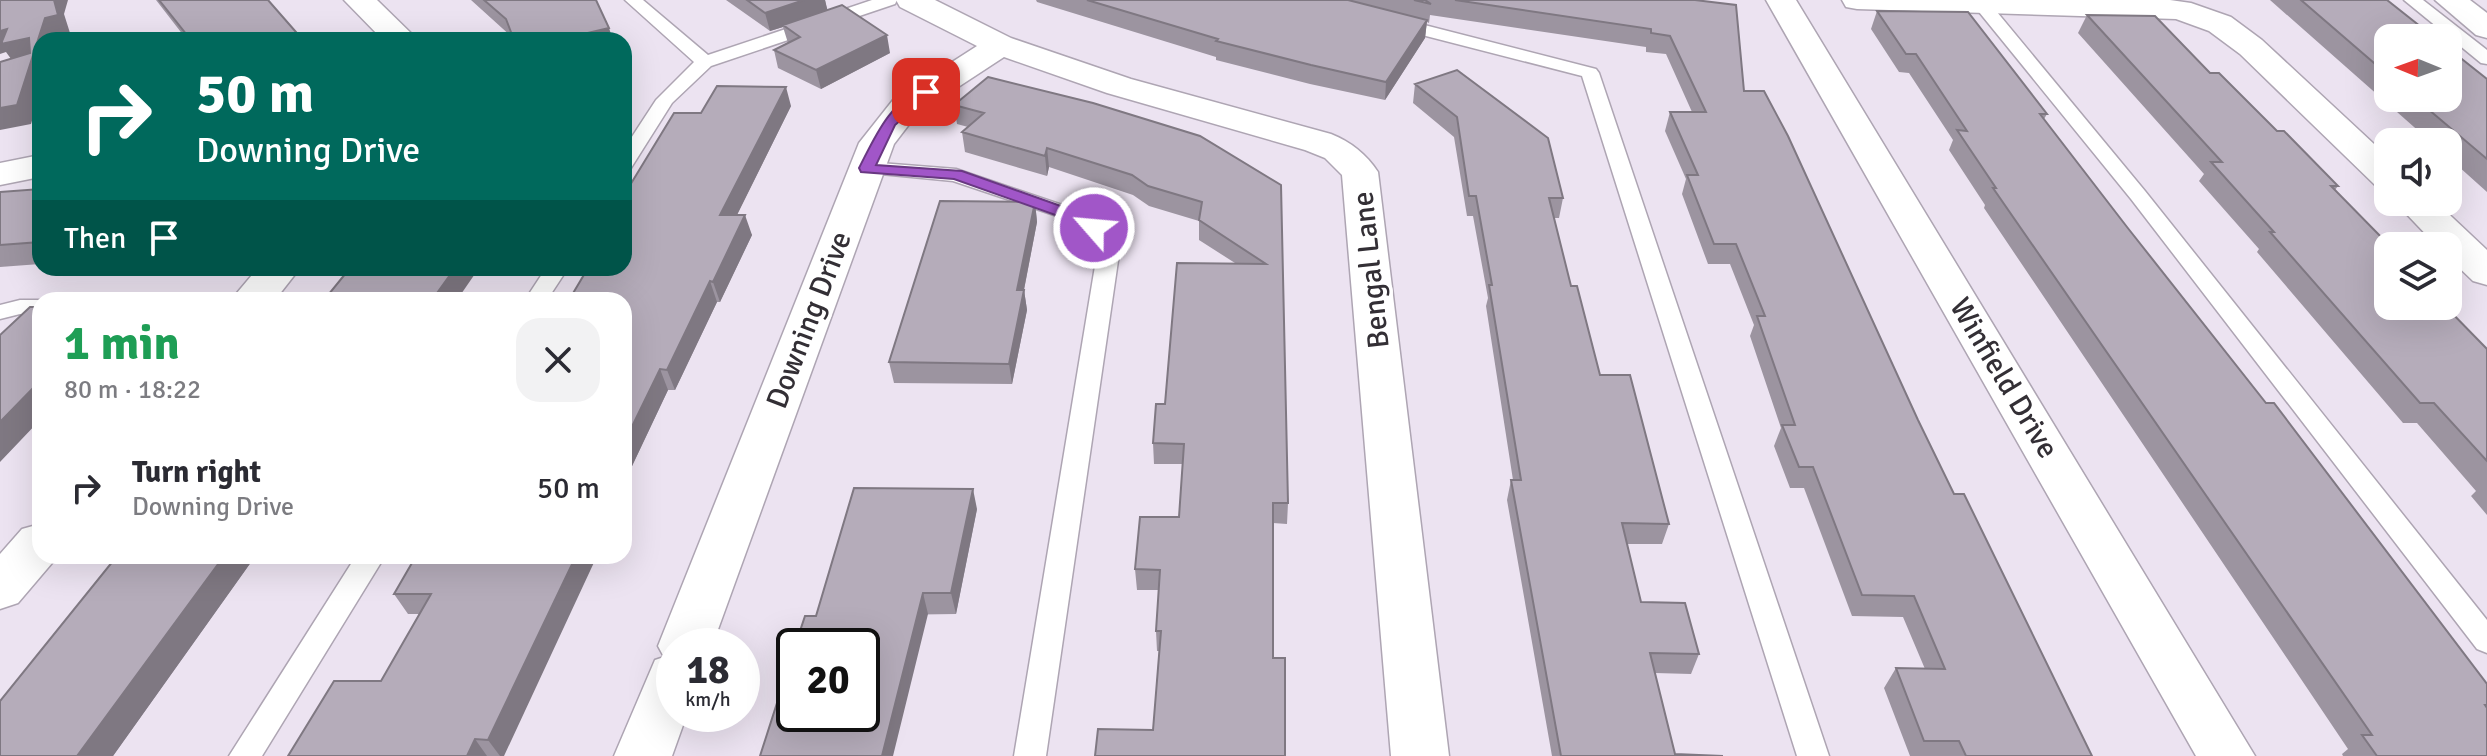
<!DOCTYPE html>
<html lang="en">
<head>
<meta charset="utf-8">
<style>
  :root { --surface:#fff; --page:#f2f2f3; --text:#2b2b33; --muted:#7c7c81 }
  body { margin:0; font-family:Signika,sans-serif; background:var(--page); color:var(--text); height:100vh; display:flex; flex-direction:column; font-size:30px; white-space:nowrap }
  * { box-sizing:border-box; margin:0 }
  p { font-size:26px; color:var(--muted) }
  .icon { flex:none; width:44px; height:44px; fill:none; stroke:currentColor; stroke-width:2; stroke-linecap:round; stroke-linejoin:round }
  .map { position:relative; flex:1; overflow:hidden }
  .side { position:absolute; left:32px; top:292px; width:600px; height:272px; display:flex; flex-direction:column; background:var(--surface); border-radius:24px; box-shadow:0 8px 32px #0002 }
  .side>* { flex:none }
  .guide { position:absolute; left:32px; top:32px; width:600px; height:244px; border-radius:24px; box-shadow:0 8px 32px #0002; background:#00695c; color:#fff; overflow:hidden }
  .needle { width:52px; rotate:271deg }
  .buttons { position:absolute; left:2374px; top:24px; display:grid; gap:16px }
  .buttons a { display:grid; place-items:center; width:88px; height:88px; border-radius:16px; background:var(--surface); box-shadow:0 8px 32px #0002; font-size:40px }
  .speed { position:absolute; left:656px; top:628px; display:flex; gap:16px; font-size:40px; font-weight:700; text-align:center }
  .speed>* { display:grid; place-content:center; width:104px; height:104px; border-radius:50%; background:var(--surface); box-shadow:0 8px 32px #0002; line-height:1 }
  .speed small { font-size:20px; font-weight:400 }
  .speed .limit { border:4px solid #111; border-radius:12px; background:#fff; color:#111 }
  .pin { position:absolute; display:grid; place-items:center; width:68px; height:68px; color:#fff; margin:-34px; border-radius:16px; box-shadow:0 4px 12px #0006 }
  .me { position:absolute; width:88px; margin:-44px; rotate:297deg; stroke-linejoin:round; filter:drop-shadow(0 0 6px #0008) }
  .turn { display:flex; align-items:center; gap:28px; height:168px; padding:0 32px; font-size:36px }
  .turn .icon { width:104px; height:104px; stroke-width:2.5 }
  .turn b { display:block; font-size:56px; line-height:68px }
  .then { display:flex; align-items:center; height:76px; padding:0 32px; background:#0003; gap:16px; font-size:30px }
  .round { display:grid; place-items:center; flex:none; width:84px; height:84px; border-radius:24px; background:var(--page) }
  .overview { display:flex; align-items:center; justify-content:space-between; height:136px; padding:0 32px }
  h1 { font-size:48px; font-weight:800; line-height:60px; color:#1e9e55 }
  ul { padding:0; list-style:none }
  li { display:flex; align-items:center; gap:24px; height:120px; padding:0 32px }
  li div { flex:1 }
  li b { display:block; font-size:30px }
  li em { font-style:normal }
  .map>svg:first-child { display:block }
</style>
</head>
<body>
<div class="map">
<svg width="2487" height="756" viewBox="0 0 2487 756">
  <rect width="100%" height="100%" fill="#ece3f1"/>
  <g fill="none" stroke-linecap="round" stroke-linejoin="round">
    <defs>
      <path id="lane" d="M625,0H643L708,55L872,0H897L895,4L711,66L672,103L631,168L624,170V149L656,100L694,62Z
        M1975,0H1987L2145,191L2487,620V653L2477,649L2131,199L1975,7Z
        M2404,0H2423L2487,50V64L2481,63Z
        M1397,18L1596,69L1599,73L1829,756H1797L1582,76L1391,27L1388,23L1391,19Z
        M867,162L956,169L1074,209L1101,224L1119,254L1046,756H1014L1097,254L1086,232L1060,217L953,181L860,172L857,168Z
        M546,268H568L547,300H525Z
        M20,300H41L40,314H20L0,319V305Z
        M356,556H385L262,756H229Z"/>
      <path id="street" d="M344,0H377L418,40H383Z
        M896,0H935L1011,38L1131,79L1331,134C1351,142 1366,154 1378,172L1449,756H1391L1342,175L1325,158L1305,150L1107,93L1004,57L917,114L894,144L712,646H674V714H687L672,756H614L655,660L664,657L658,646L859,143L893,100L977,46L900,7Z
        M1766,0H1796L2255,756H2196Z
        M1842,0H2170L2191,3L2231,17L2262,40L2388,157V188L2375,185L2240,54L2209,31L2176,19L1857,9L1846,7Z
        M40,155V177L0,185V163Z
        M2395,202H2436L2487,250V285L2473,281L2448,257V246H2437Z
        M258,268H300L275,300H231Z
        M40,524V556H58L18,603L0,609V554L22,529Z"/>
      <path id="secondary" d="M2435,0H2470L2487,13V38L2476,35Z"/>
    </defs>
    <!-- lane casing -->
    <use href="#lane" stroke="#aea5b3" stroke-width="3"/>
    <!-- street casing -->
    <use href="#street" stroke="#aea5b3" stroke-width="3"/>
    <!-- secondary casing -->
    <use href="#secondary" stroke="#aea5b3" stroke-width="3"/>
    <!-- lane -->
    <use href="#lane" fill="#fff" fill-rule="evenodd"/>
    <!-- street -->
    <use href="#street" fill="#fff" fill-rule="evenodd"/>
    <!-- secondary -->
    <use href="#secondary" fill="#fff" fill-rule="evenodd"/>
  </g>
  <!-- wall -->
  <path fill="#9c94a0" d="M156,0H268L303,40H187Z
    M471,0H596L613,40H514L512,37Z
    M726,0H825L827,10L890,53L821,89L778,68L774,50L788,43L783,27L770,31Z
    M1036,0H1695L1918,420L1954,494L2092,756H1910L1884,688L1896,668L1925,669L1903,617L1852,616L1804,488H1790L1774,446L1781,428L1750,336L1754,325L1730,264H1708L1682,194L1686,179L1665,131L1670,112H1692L1666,54L1646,52V47L1430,15L1429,23L1427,22L1425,38L1385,100L1310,84L1216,60V57L1037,2Z
    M2270,0H2387L2388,98H2448L2487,79V192L2448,157V142H2431Z
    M1877,11L2047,114L2044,119L2127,227L2487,684V756H2343L2342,754L2348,749L1984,208L1985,205L1949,150L1953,140L1909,73L1899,72L1871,29Z
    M2087,15L2210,73L2338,186L2335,190L2388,306L2487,349V515L2471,496L2476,491L2417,423H2403L2257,252L2259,249L2199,181L2204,174L2078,33Z
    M1415,84L1563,198L1559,218H1554L1571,286L1600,375L1669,524L1662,544H1627L1641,602L1699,654L1691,674L1655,673L1675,754L1723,756H1552L1507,500L1511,480H1513L1486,306L1488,298L1473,216H1467L1454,137L1413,103Z
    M954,105L1281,185L1288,503L1287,524L1273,523L1153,730L1159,651H1157L1156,631L1159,590H1137L1135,569L1179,517L1183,464H1154L1153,443L1165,404L1235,263L1199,240V221L1149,206L1133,195L1049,167L1047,176L965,152L962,132L968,127L957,124Z
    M791,106L737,215L752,235L720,302H717L675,390H668L624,483V300L701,113Z
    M40,189V264L0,267V192Z
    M1035,202L1037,222L1024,290L1027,310L1012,384L894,383L889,362Z
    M83,268H142L136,273H87Z
    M977,509L956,614L816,616Z
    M117,556H282L280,559L254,558L113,756H0Z
    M416,556L504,756H288L381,681L419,614H408L394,594Z"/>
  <!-- shaded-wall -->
  <path fill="#7f7882" d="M54,0H68L64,14L70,33L57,37L56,40H40V94L31,124L0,130V108L14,63L6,52L0,54V31L45,18Z
    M804,0H825L828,12L783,25V27L770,31L765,13Z
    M1427,20L1425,38L1385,100L1386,82Z
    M609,28L613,40H583L588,33Z
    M887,35L890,53L821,89L816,70Z
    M786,87L791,106L727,235L720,215Z
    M1047,148L1049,167L1047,176L1045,156Z
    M1035,202L1037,222L1020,310L1017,290Z
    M745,215L752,235L720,302L713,282Z
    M133,268H142L136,273Z
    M455,268H479L457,300H432Z
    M710,281L717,302L675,390L667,370Z
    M1024,290L1027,310L1012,384L1009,364Z
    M660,369L668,390L624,483V443Z
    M40,381V420L0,462V422Z
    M973,489L977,509L956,614L951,593Z
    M224,556H252L254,558L113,756H77Z
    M576,556H597L504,756H500L488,740Z
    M923,593L928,614L893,756H882Z
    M475,739L487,756H467Z"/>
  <!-- building -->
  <path fill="#b5acba" stroke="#7f7882" stroke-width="2" d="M0,0H54L58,15L45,18L17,105L0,108V62L30,53L29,38L1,44L7,29L0,31Z
    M159,0H268L303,40H191Z
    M484,0H596L609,28L588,33L583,40H514L506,19Z
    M747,0H804L765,13Z
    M1087,0H1348L1427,20L1386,82L1311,65L1216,41L1218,39Z
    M1414,0H1425L1431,4Z
    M1455,0H1695L1736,5L1744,91H1764L1788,136L1918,420L1954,494H1964L2092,756H1966L1959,741H1924L1896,668L1945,669L1914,596L1862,595L1813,467H1799L1782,425H1795L1757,316H1765L1736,244H1714L1687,175H1698L1670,112H1706L1670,36L1651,33V29Z
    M2301,0H2387L2435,38H2388V75Z
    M842,5L887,35L816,70L774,50L800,37L783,25Z
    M1877,11L1968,12L2047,114H2040L2127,227L2266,403H2274L2487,684V705H2485L2487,708V756H2377L2362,735H2372L1993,188H1996L1957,130L1967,131L1916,54H1906Z
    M2087,15L2155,16L2210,73H2219L2277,131H2284L2338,186H2331L2390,246H2388V306H2445L2487,349V461L2434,403H2420L2270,232H2274L2211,162H2222Z
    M2448,48L2487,79V159L2415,98H2448Z
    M1457,70L1548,138L1563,198H1549L1571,286H1577L1600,375H1630L1669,524L1622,523L1641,602L1685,603L1699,654L1650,653L1675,754L1723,756H1561L1511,480H1521L1489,285H1492L1476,196H1469L1457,117L1415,84Z
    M988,77L1093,103L1200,136L1281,185L1288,503H1273V658H1285V756H1095L1098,729L1153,730L1161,631H1156L1160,570L1135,569L1140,517H1179L1184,444L1153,443L1156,404H1165L1177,263L1266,264L1199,220L1202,202L1148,186L1132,175L1047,148L1045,156L962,132L984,113L954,105Z
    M717,86L786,87L720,215H745L713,282L710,281L667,370L660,369L624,443V300H569L588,268H624V195L674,113H701Z
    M40,189V242L0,245V192Z
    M940,201L1035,202L1017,290H1024L1009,364L889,362Z
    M350,268H455L432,300H324Z
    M30,307H40V381L0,422V335Z
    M854,488L973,489L951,593H923L882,756H760L794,650V714H862V646H795L805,616H816Z
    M117,556H224L77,756H0V701Z
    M416,556H576L488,740L475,739L467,756H288L334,681H381L431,594H394Z"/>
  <!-- route -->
  <path fill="#a156c8" stroke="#693882" stroke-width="2" d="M926,88L933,92L895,125L876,165L962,171L1072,210L1100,225V232H1089L1061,217L954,179L861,172L859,168C875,137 890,100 926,88Z"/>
  <g text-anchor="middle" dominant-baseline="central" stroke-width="7" stroke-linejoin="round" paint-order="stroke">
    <!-- street labels -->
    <g font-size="30" fill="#332f35" stroke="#fff">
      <text transform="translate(1371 270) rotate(-96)">Bengal Lane</text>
      <text transform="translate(809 320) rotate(-69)">Downing Drive</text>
      <text transform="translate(2004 378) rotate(59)">Winfield Drive</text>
    </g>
  </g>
</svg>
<div class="buttons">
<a><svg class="needle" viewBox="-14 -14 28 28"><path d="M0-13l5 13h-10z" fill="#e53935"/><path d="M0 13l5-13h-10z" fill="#7c7c81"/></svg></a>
<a><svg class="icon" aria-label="sound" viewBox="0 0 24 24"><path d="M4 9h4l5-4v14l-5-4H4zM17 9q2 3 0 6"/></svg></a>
<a><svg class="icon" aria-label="layers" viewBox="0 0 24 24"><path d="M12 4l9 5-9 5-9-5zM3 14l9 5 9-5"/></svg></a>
</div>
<div class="speed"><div>18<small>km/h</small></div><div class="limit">20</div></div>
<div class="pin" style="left:926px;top:92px;background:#d93025"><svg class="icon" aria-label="arrive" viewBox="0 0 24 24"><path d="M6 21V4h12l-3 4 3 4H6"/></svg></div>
<svg class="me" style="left:1094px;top:228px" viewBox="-20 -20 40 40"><circle r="17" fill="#a156c8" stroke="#fff" stroke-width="3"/><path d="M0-11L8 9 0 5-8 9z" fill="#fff"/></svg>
<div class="guide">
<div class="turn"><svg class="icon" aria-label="right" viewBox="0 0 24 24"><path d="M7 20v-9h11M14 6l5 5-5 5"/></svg><div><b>50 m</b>Downing Drive</div></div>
<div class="then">Then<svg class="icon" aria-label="arrive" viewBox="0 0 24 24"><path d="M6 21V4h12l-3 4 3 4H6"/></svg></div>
</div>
<section class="side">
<div class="overview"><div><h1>1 min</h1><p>80 m · 18:22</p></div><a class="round"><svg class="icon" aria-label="close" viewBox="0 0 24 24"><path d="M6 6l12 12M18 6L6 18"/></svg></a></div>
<ul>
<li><svg class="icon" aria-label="right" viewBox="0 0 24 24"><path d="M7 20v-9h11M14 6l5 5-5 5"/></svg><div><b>Turn right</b><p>Downing Drive</p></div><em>50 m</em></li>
</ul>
</section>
</div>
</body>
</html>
